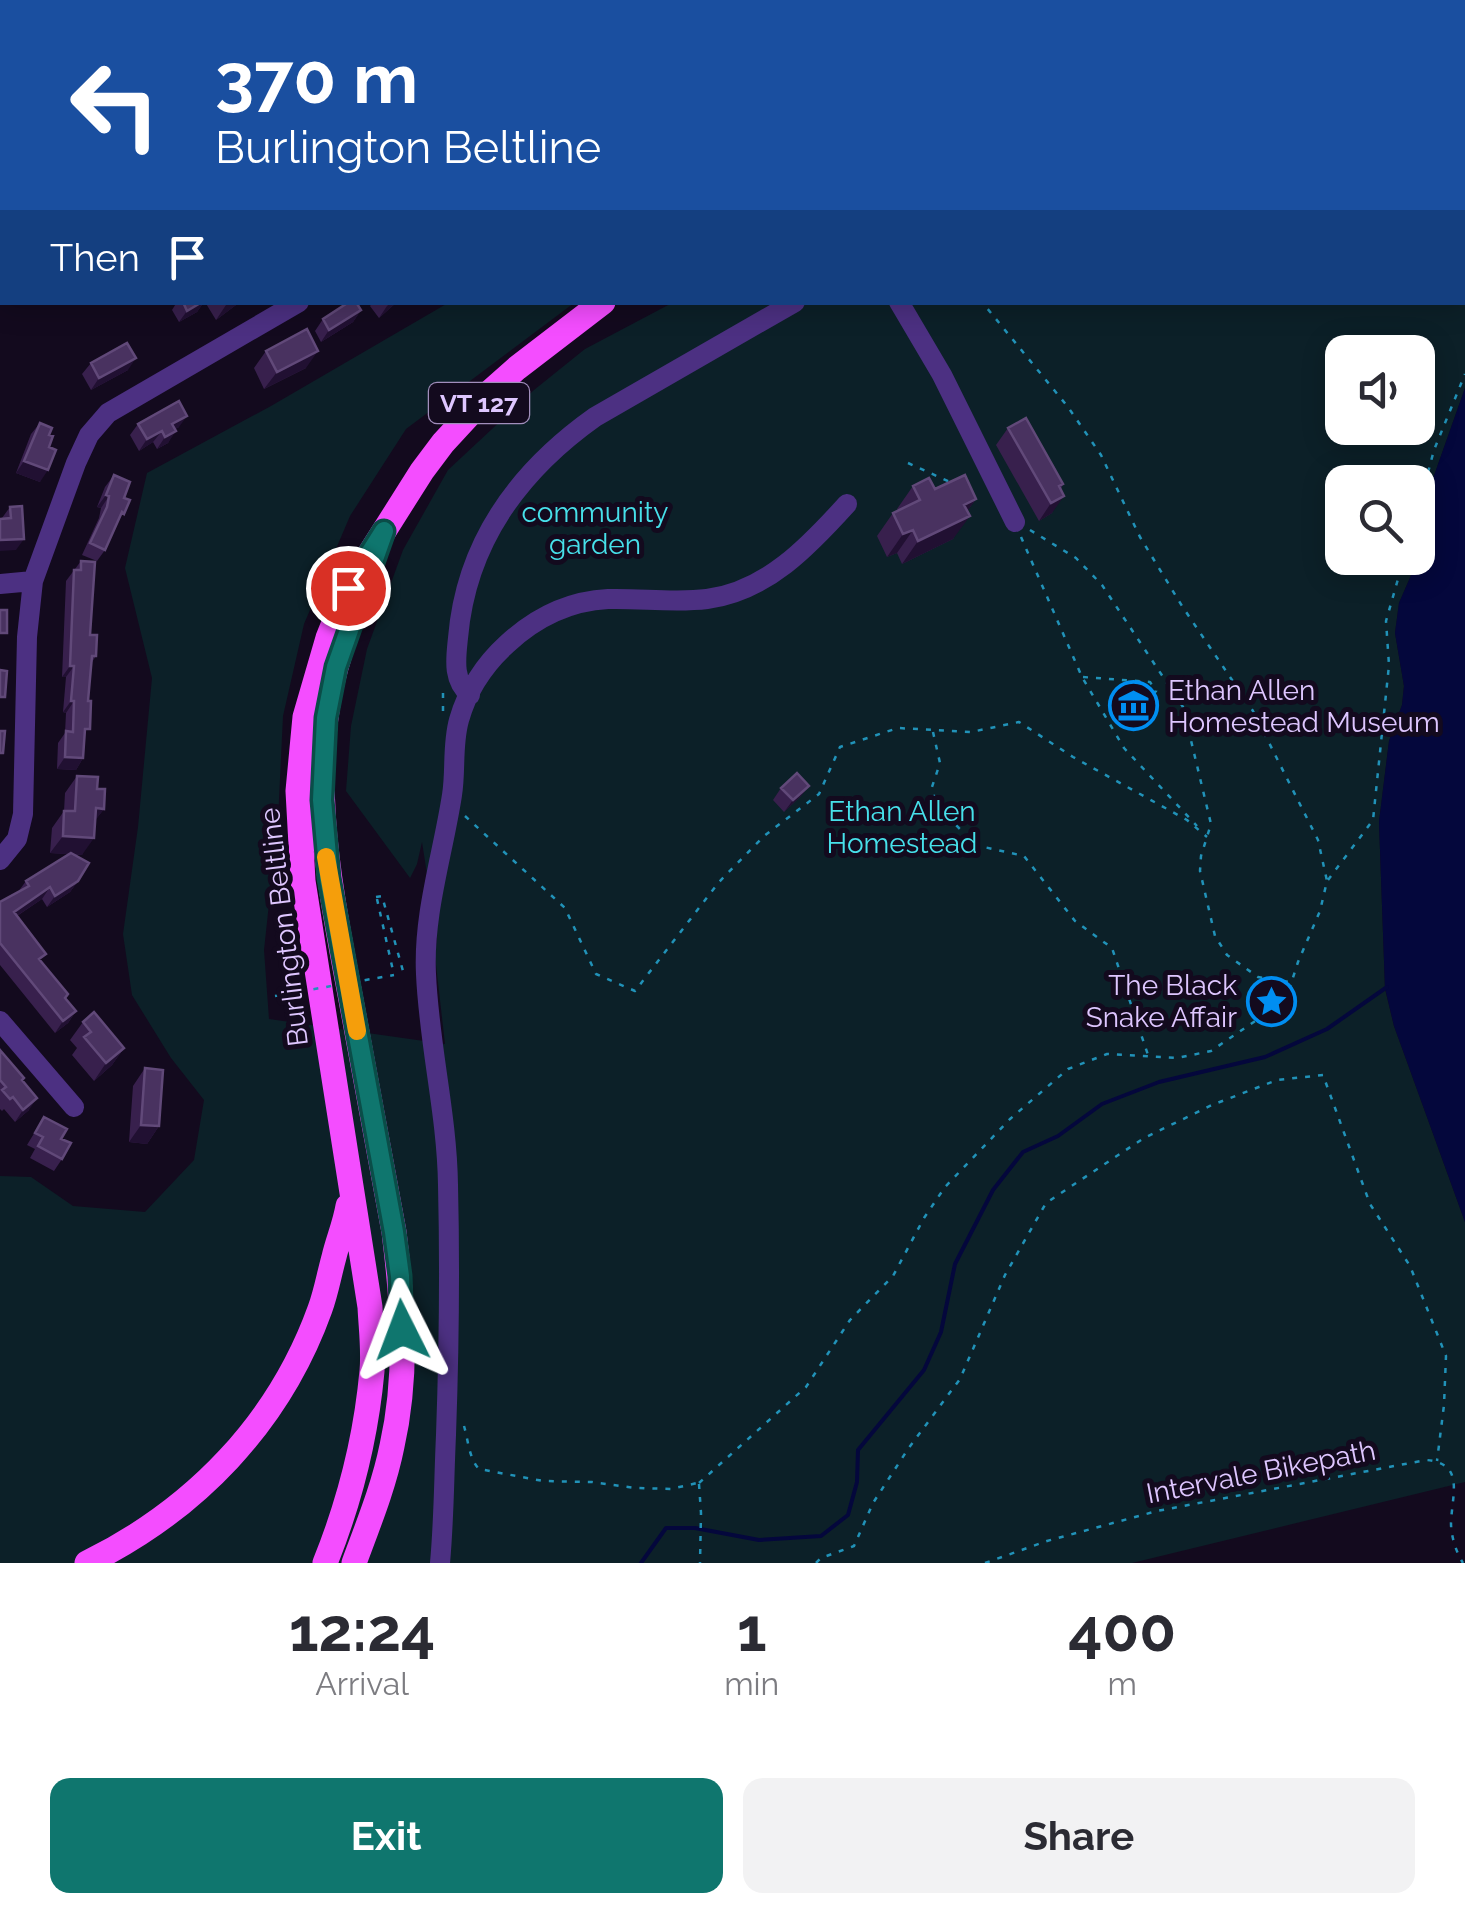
<!DOCTYPE html>
<html lang="en">
<head>
<meta charset="utf-8">
<style>
  :root { --surface:#fff; --page:#f2f2f3; --text:#2b2b33; --muted:#7c7c81; --accent:#0f766e }
  body { margin:0; font-family:Raleway,sans-serif; background:var(--page); color:var(--text); height:100vh; display:flex; flex-direction:column; font-size:38px; white-space:nowrap }
  * { box-sizing:border-box; margin:0 }
  p { font-size:32px; color:var(--muted) }
  .icon { flex:none; width:55px; height:55px; fill:none; stroke:currentColor; stroke-width:2; stroke-linecap:round; stroke-linejoin:round }
  .map { position:relative; height:1563px; overflow:hidden }
  .drawer { display:flex; flex-direction:column; background:var(--surface); flex:1 }
  .drawer>* { flex:none }
  .guide { position:absolute; left:0px; top:0px; width:1465px; height:305px; box-shadow:0 5px 25px #0003; background:#1a4fa0; color:#fff; overflow:hidden }
  .fabs { position:absolute; left:1325px; top:335px; display:grid; gap:20px }
  .fabs a { display:grid; place-items:center; width:110px; height:110px; border-radius:20px; background:var(--surface); box-shadow:0 5px 25px #0003; font-size:50px }
  .pin { position:absolute; display:grid; place-items:center; width:85px; height:85px; color:#fff; margin:-42px; border:5px solid #fff; border-radius:50%; box-shadow:0 2px 10px #0007 }
  .me { position:absolute; width:110px; margin:-55px; rotate:357deg; stroke-linejoin:round; filter:drop-shadow(0 0 8px #0008) }
  .turn { display:flex; align-items:center; gap:35px; height:210px; padding:0 50px; font-size:45px }
  .turn .icon { width:130px; height:130px; stroke-width:2.5 }
  .turn b { display:block; font-size:70px; line-height:85px }
  .then { display:flex; align-items:center; height:95px; padding:0 50px; background:#0003; gap:20px; font-size:38px }
  .eta { display:flex; justify-content:space-evenly; align-items:center; height:170px; text-align:center }
  .eta b { font-size:60px; font-weight:700; line-height:70px }
  .action { display:flex; gap:20px; margin-top:auto; padding:20px 50px }
  .action a { flex:1; height:115px; border-radius:20px; background:var(--accent); color:#fff; font-size:40px; font-weight:700; line-height:115px; text-align:center }
  .action a+a { background:var(--page); color:var(--text) }
  .map>svg:first-child { display:block }
</style>
</head>
<body>
<div class="map">
<svg width="1465" height="1563" viewBox="0 0 1465 1563">
  <rect width="100%" height="100%" fill="#130a1e"/>
  <!-- green -->
  <path fill="#0c2028" fill-rule="evenodd" d="M979,0H1465V388L1430,487L1427,529L1419,557L1399,603L1395,633L1404,686L1402,705L1389,741L1379,822L1385,989L1394,1026L1465,1222V1482L1132,1563H0V1176L31,1177L73,1206L145,1212L194,1160L204,1100L171,1058L132,995L123,934L138,827L152,678L125,568L147,473L271,406L448,303H574L406,429L350,516L304,624L283,716L278,820L264,950L269,1019L445,1044L435,956L437,938L422,842L417,864L410,878L346,791L351,726L367,649L403,550L448,470L534,390L585,349L672,303L1462,302V2H979ZM1342,352H1418V428H1342ZM1342,482H1418V558H1342Z"/>
  <!-- water -->
  <path fill="#04073c" d="M1465,388V1222L1394,1026L1385,988L1379,822L1389,741L1402,705L1404,686L1395,633L1399,603L1419,557L1427,529L1430,487Z"/>
  <g fill="none" stroke-linecap="round" stroke-linejoin="round">
    <!-- stream -->
    <path stroke="#04073c" stroke-width="4" d="M641,1563L666,1528H695L759,1540L821,1536L848,1515L857,1482L858,1450L924,1370L941,1332L955,1264L993,1190L1023,1152L1058,1136L1102,1104L1159,1082L1265,1057L1327,1029L1387,987"/>
    <!-- path -->
    <path stroke="#2192b8" stroke-width="2.5" stroke-dasharray="5 8" stroke-linecap="butt" d="M963,2L964,0
      M1114,2L1115,0
      M1462,39L1465,36
      M908,463L950,482
      M1418,510L1434,450L1465,374
      M1030,530L1076,558L1102,585L1183,707L1211,824L1201,856L1200,871L1215,936L1227,955L1258,977L1290,982
      M1021,537L1082,677L1124,748L1197,826
      M1083,677L1150,682L1156,691L1149,698
      M443,711V689
      M933,732L940,763L932,787L936,804L975,845L1024,856L1075,921L1112,948L1148,1055
      M465,816L565,908L596,974L635,991L719,882L764,836L819,794L840,747L898,728L971,732L1019,722L1073,757L1187,820L1207,837
      M1328,880L1373,820L1389,665L1386,621L1404,558
      M376,897L382,896L403,971H410
      M377,899L394,975
      M464,1426C468,1439 469,1459 479,1469L543,1481L592,1482L635,1488L671,1489L697,1483
      M699,1483L806,1387L850,1320L893,1276L924,1218L945,1187L1010,1119L1068,1069L1107,1054L1177,1058L1211,1051L1264,1015L1288,993L1298,962L1320,911L1327,881L1318,840L1253,711L1182,606L1140,537L1101,455L1068,407L982,302
      M699,1484L701,1513L700,1563
      M816,1563L821,1558L854,1546L873,1503L908,1449L960,1379L1005,1275L1046,1203L1144,1138L1212,1105L1277,1080L1323,1075L1370,1204L1410,1266L1446,1356L1444,1405L1437,1461
      M985,1563L1047,1541L1157,1511L1426,1460C1465,1463 1452,1494 1451,1523C1451,1536 1456,1552 1463,1563"/>
    <!-- minor -->
    <path stroke="#4c3082" stroke-width="20" d="M104,0V2
      M381,0L382,2
      M630,0L636,2
      M696,2L699,0
      M0,258L2,256
      M899,302L942,375L1015,522
      M0,584L33,581
      M470,695C452,680 456,658 458,638C466,542 519,471 595,417L795,302
      M0,860L17,839L23,814L27,637L33,581L76,463L89,435L108,413L299,302
      M0,1021L74,1107
      M440,1563C444,1520 444,1477 446,1435C449,1351 450,1268 448,1185C447,1114 429,1045 426,974C423,914 443,854 452,795C456,770 452,745 459,720C467,691 485,664 507,644C535,618 569,601 608,599C641,598 674,603 707,599C767,591 809,546 847,504"/>
    <!-- major -->
    <path stroke="#f44dff" stroke-width="25" d="M905,2L906,0
      M340,654C304,767 330,887 351,1000C365,1077 380,1155 394,1232C403,1304 408,1375 392,1446C384,1486 368,1525 354,1563
      M87,1563C195,1510 279,1423 320,1309C326,1293 329,1275 334,1257C338,1240 345,1224 348,1206
      M325,1563C350,1501 366,1437 372,1371C374,1350 371,1328 370,1307L303,881L298,791L305,717L328,638L348,588L422,471L443,443L491,391L517,368L603,302"/>
    <!-- path-bridge -->
    <path stroke="#2192b8" stroke-width="2.5" stroke-dasharray="5 8" stroke-linecap="butt" d="M275,996L394,975"/>
  </g>
  <!-- wall -->
  <path fill="#38204d" d="M31,0H71L72,2H32Z
    M177,302H204L197,312L179,322L172,310Z
    M205,302H240L216,320Z
    M373,302H397L379,318L370,306Z
    M361,310L353,322L321,342L315,331L323,319Z
    M266,351L306,368L264,389L254,368Z
    M91,363L128,370L91,390L82,374Z
    M40,423L49,435V447L40,482L16,473L31,434Z
    M138,424L179,427L175,429L168,443L157,449L153,442L139,451L130,435Z
    M1008,428L1063,484L1052,513L1039,521L996,445Z
    M114,475L124,498L116,525L105,550L97,561L82,555L99,518L101,508L97,507L105,487Z
    M913,486L976,499L967,511L953,539L902,564L897,553L887,557L877,536L893,513L898,510L897,509Z
    M10,507L16,550L2,518Z
    M81,561L90,635L96,656L92,662L83,758L76,770L57,769L58,743L65,733L66,713L63,712L66,677H62L66,581Z
    M1129,690L1145,711L1134,719L1121,701Z
    M77,776L97,789L104,809L95,820L82,855H74L78,881L70,892L47,907L42,899L17,916L41,961L68,994L65,999L76,1011L68,1023L55,1033L0,965V902L18,892L26,881L69,854L50,853L52,828L64,811L65,793Z
    M809,786L800,797L784,812L773,800L781,788Z
    M83,1022L124,1048L112,1065L94,1081L72,1055L77,1048L70,1040Z
    M0,1050L22,1080L29,1110L15,1122L4,1109L2,1111L0,1109Z
    M145,1068L159,1126L147,1144L129,1142L133,1086Z
    M44,1117L61,1139L62,1159L54,1171L30,1158L35,1149L27,1145Z"/>
  <!-- shaded-wall -->
  <path fill="#211032" d="M288,0H305L286,2Z
    M202,302H204L197,312L179,322L187,311Z
    M228,302H240L216,320Z
    M392,302H397L379,318L387,306Z
    M361,310L353,322L321,342L329,330Z
    M318,351L306,368L264,389L277,372Z
    M136,358L128,370L91,390L99,378Z
    M187,416L179,427L164,436L172,424Z
    M162,431L153,442L139,451L147,439Z
    M176,431L168,443L157,449L165,437Z
    M24,461L48,470L40,482L16,473Z
    M106,495L109,496L101,508L97,507Z
    M1064,496L1052,513L1039,521L1051,503Z
    M976,499L961,520L970,516L953,539L902,564L918,541L964,505Z
    M913,530L897,553L887,557L903,534Z
    M24,539L16,550L0,551V540Z
    M70,666H74L66,677H62Z
    M1153,700L1145,711L1134,719L1142,708Z
    M71,701H74L66,713L63,712Z
    M65,757L83,758L76,770L57,769Z
    M809,786L800,797L784,812L793,800Z
    M96,808L104,809L91,826Z
    M63,836L94,838L82,855L50,853Z
    M78,881L70,892L47,907L55,896Z
    M50,887L42,899L6,923L14,912Z
    M76,1011L68,1023L55,1033L63,1021Z
    M124,1048L112,1065L94,1081L106,1063Z
    M37,1098L29,1110L15,1122L23,1110Z
    M141,1125L159,1126L147,1144L129,1142Z"/>
  <!-- building -->
  <path fill="#493260" stroke="#614979" stroke-width="2.5" d="M48,0H71L72,2H49Z
    M183,302H202L187,311Z
    M349,302H356L361,310L329,330L323,319Z
    M307,329L318,351L277,372L266,351Z
    M127,343L136,358L99,378L91,363Z
    M179,401L187,416L172,424L176,431L165,437L162,431L147,439L138,424Z
    M1026,418L1063,484L1059,486L1064,496L1051,503L1008,428Z
    M40,423L52,428L49,435L53,436L49,447L56,450L48,470L24,461Z
    M114,475L130,482L124,498L130,500L124,514L122,512L105,550L90,543L107,507L109,496L106,495Z
    M965,475L976,499L964,505L970,516L918,541L913,530L903,534L893,513L920,500L913,486L929,478L935,489Z
    M22,506L24,539L0,540V519L11,518L10,507Z
    M81,561L95,562L90,635H97L96,656H92L88,701H91L90,729H85L83,758L65,757L66,731L73,732L74,701H71L74,666H70L74,570H81Z
    M0,610H7V633H0Z
    M0,670L7,671L5,697H0Z
    M1140,682L1153,700L1142,708L1129,690Z
    M0,731H5L3,753H0Z
    M797,773L809,786L793,800L781,788Z
    M77,776L98,777L97,789H105L104,809L96,808L94,838L63,836L64,811H75Z
    M71,853L89,863L78,881L55,896L50,887L14,912L46,954L39,959L68,994L65,998L76,1011L63,1021L0,943V902L29,886L26,881Z
    M94,1012L124,1048L106,1063L84,1037L91,1032L83,1022Z
    M0,1050L24,1078L22,1080L37,1098L23,1110L13,1097L10,1099L2,1090L6,1087L0,1080Z
    M145,1068L163,1070L159,1126L141,1125Z
    M44,1117L67,1129L61,1139L71,1143L62,1159L38,1146L43,1137L35,1133Z"/>
  <g fill="none" stroke-linecap="round" stroke-linejoin="round">
    <defs>
      <path id="route" d="M348,588L384,531L336,667L326,718L322,800L329,878L394,1232L400,1276L402,1330"/>
    </defs>
    <!-- route casing -->
    <use href="#route" stroke="#0a4d48" stroke-width="25"/>
    <!-- route -->
    <use href="#route" stroke="#0f766e" stroke-width="18"/>
    <!-- slow -->
    <path stroke="#f59e0b" stroke-width="18" d="M326,857L357,1031"/>
  </g>
  <!-- icons -->
  <defs>
    <symbol id="museum-ring" viewBox="-11 -11 22 22"><circle r="9.5" fill="#130a1e" stroke="#008ef1" stroke-width="1.5"/><path d="M0-6L6-3V-2H-6V-3ZM-5-1h2V3h-2ZM-1-1h2V3h-2ZM3-1h2V3H3ZM-6 4H6V6H-6Z" fill="#008ef1"/></symbol>
    <symbol id="sight-ring" viewBox="-11 -11 22 22"><circle r="9.5" fill="#130a1e" stroke="#008ef1" stroke-width="1.5"/><path d="M0-6L1.8-2.2L6-1.7L2.9 1.2L3.7 5.4L0 3.3L-3.7 5.4L-2.9 1.2L-6-1.7L-1.8-2.2Z" fill="#008ef1"/></symbol>
  </defs>
  <g fill-rule="evenodd">
    <use href="#museum-ring" x="1106" y="678" width="55" height="55"/>
    <use href="#sight-ring" x="1244" y="974" width="55" height="55"/>
  </g>
  <g text-anchor="middle" dominant-baseline="central" stroke-width="10" stroke-linejoin="round" paint-order="stroke">
    <!-- shield labels -->
    <rect fill="#130a1e" stroke="#a18ebc" stroke-width="2.5" x="429" y="383" width="100" height="40" rx="8"/>
    <g font-size="25" font-weight="bold" fill="#dec6ff">
      <text x="479" y="403">VT 127</text>
    </g>
    <!-- park labels -->
    <g font-size="28" fill="#47e0ea" stroke="#130a1e">
      <text x="595" y="512">community<tspan x="595" dy="32">garden</tspan></text>
      <text x="902" y="811">Ethan Allen<tspan x="902" dy="32">Homestead</tspan></text>
    </g>
    <!-- poi labels -->
    <g font-size="28" fill="#dec6ff" stroke="#130a1e" text-anchor="start">
      <text x="1168" y="690">Ethan Allen<tspan x="1168" dy="32">Homestead Museum</tspan></text>
      <text x="1237" y="985" text-anchor="end">The Black<tspan x="1237" dy="32">Snake Affair</tspan></text>
    </g>
    <!-- street labels -->
    <g font-size="28" fill="#dec6ff" stroke="#130a1e">
      <text transform="translate(284 927) rotate(-97)">Burlington Beltline</text>
      <text transform="translate(1261 1472) rotate(-11)">Intervale Bikepath</text>
    </g>
  </g>
</svg>
<div class="fabs">
<a><svg class="icon" aria-label="sound" viewBox="0 0 24 24"><path d="M4 9h4l5-4v14l-5-4H4zM17 9q2 3 0 6"/></svg></a>
<a><svg class="icon" aria-label="search" viewBox="0 0 24 24"><circle cx="10" cy="10" r="6"/><path d="M15 15l6 6"/></svg></a>
</div>
<div class="pin" style="left:348px;top:588px;background:#d93025"><svg class="icon" aria-label="arrive" viewBox="0 0 24 24"><path d="M6 21V4h12l-3 4 3 4H6"/></svg></div>
<svg class="me" style="left:402px;top:1330px" viewBox="-20 -20 40 40"><path d="M0-17L14 15 0 8-14 15z" fill="#0f766e" stroke="#fff" stroke-width="4"/></svg>
<div class="guide">
<div class="turn"><svg class="icon" aria-label="left" viewBox="0 0 24 24"><path d="M17 20v-9H6M10 6l-5 5 5 5"/></svg><div><b>370 m</b>Burlington Beltline</div></div>
<div class="then">Then<svg class="icon" aria-label="arrive" viewBox="0 0 24 24"><path d="M6 21V4h12l-3 4 3 4H6"/></svg></div>
</div>
</div>
<section class="drawer">
<div class="eta">
<div><b>12:24</b><p>Arrival</p></div>
<div><b>1</b><p>min</p></div>
<div><b>400</b><p>m</p></div>
</div>
<div class="action"><a>Exit</a><a>Share</a></div>
</section>
</body>
</html>
